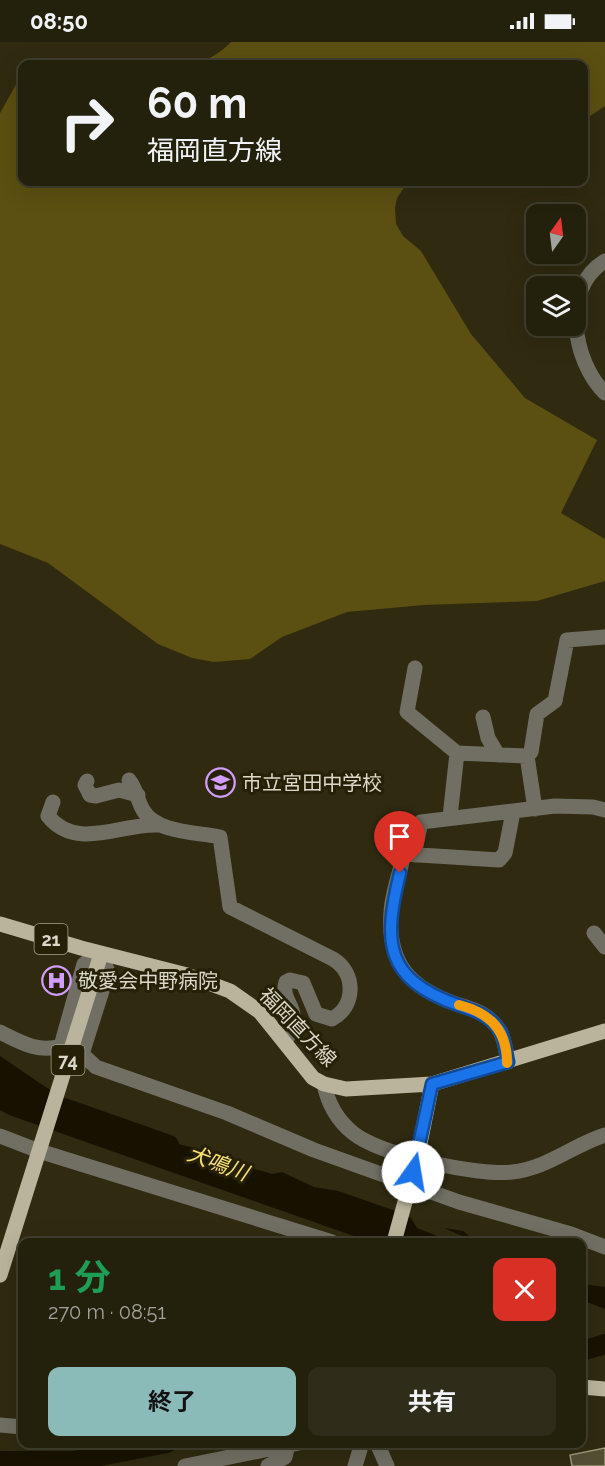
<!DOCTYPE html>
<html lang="ja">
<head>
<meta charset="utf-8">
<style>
  :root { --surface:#23200c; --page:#2f2d1a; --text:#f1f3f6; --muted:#a3a39d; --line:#403e2d; --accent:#8bbbb9 }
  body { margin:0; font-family:Raleway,"Noto Sans JP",sans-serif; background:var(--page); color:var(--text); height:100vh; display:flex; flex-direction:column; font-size:22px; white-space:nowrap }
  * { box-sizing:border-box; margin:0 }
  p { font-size:20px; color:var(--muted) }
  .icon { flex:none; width:33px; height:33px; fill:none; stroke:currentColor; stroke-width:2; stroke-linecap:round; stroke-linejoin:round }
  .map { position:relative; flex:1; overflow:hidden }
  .panel { position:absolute; left:18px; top:1196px; width:568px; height:210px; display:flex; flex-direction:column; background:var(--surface); border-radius:12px; box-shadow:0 6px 24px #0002,0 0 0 2px var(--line) }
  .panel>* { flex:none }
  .top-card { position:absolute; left:18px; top:18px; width:570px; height:126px; border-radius:12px; box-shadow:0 6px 24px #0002,0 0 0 2px var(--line); background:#23200c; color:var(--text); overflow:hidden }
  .needle { width:39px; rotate:14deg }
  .fabs { position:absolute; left:526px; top:162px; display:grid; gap:12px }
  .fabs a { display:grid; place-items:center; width:60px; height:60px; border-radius:12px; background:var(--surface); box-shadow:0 6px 24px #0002,0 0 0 2px var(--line); font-size:30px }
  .pin { position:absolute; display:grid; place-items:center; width:51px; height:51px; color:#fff; margin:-62px -26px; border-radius:50% 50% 50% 0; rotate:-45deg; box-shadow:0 0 6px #0007 }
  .pin .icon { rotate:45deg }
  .me { position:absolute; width:66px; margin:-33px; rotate:13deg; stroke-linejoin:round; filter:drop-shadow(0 0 4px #0008) }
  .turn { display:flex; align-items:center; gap:21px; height:126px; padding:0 30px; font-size:27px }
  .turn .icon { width:78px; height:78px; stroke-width:2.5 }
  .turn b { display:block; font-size:42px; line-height:51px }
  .round { display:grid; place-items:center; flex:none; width:63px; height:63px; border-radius:12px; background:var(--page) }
  .headline { display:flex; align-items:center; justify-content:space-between; height:102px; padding:0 30px }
  h1 { font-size:36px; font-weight:700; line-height:45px; color:#1e9e55 }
  .action { display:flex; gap:12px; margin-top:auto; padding:12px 30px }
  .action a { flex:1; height:69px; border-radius:12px; background:var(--accent); color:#111; font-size:24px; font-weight:700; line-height:69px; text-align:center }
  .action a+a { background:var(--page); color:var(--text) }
  .status { display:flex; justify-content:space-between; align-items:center; height:42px; padding:0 30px; background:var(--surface); direction:ltr }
  .status svg { height:16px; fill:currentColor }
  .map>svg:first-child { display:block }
</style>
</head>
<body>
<div class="status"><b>08:50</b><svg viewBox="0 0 49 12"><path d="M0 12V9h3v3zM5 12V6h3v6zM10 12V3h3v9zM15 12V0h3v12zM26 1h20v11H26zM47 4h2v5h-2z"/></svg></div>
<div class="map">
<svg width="605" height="1424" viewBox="0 0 605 1424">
  <rect width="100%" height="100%" fill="#2f2a10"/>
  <!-- forest -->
  <path fill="#5b4f11" d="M231,0H605V64L584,78V22H31C88,0 180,54 231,0Z
    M22,32V140H408L397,156L395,166L396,182L403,194L421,209L471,292L525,356L597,398L561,471L605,497V539L537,559L424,563L347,570L282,595L250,617L214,620L192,616L158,602L48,521L0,502V71Z"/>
  <!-- water -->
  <path fill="#171200" d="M0,1014L103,1084L203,1108L227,1119L272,1132L282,1130L314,1145L338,1149L396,1169L411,1176L417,1186L450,1199L462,1194L444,1186L463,1189L477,1200H371L9,1073L0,1068Z
    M582,1242L605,1245V1267L582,1258Z"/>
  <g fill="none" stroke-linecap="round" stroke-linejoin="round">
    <!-- river -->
    <path stroke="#171200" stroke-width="20" d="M64,1066L169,1103
      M582,1309L605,1302
      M0,1419H74L167,1401"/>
  </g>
  <!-- building -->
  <path fill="#544f34" stroke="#9c9679" stroke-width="1.5" d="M605,1406V1424H572L570,1413Z"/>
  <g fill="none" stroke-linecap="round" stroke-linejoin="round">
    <!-- minor -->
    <path stroke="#716f63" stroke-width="15" d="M605,219C560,246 573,320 605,351
      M415,626L407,670L457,711
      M483,675L488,696L498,713
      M527,714L531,710L537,672L555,659L567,598L605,595
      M129,738C137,748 137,758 143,768C156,791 196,790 220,795L230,865L333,917C356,931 356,964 332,977L316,972L303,941L290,938L286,940C279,963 307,965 285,1000
      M87,739L85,743L90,753L96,754L119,748L138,753
      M53,760L48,774C76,809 120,782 156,783
      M450,775L457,711L527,714L535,767
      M414,813L421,780L555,764L593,765L605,768
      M594,891L605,905
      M0,990C20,1000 38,1011 61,1004L84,922L101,912L108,930L82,1012L96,1025L227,1071L314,1108L459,1160L571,1192L605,1205
      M508,1020C506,1011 505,998 500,989C490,973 476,968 459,963C411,947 387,923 391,870C392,851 400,831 404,812L499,818L505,811L513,770
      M324,1042C328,1062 337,1078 353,1091C380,1113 477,1134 512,1130C546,1127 573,1103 605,1093
      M0,1094L39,1109L332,1200
      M0,1383L22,1385
      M377,1401L387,1424
      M185,1424L299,1401
      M268,1424L285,1415L288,1403
      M355,1424L362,1401"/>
    <!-- major -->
    <path stroke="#b9b49b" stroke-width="15" d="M0,882L81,906L187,933L230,949L260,970L313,1036L324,1042L346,1047L432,1042L605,989
      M394,1200L417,1116L432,1042
      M0,1233L101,912
      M582,1345L605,1347"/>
  </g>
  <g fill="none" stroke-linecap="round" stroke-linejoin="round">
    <defs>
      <path id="route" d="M400,831C383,900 384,937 458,963C475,969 489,972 500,989C505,997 506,1011 508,1020L432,1042L413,1130"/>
    </defs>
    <!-- route casing -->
    <use href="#route" stroke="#114b97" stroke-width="15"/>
    <!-- route -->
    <use href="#route" stroke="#1a73e8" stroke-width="10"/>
    <!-- slow -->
    <path stroke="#f59e0b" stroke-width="10" d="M459,963C490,971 507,988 507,1021"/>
  </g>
  <!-- icons -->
  <defs>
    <symbol id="school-ring" viewBox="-11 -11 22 22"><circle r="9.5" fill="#262006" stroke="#d19dfe" stroke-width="1.5"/><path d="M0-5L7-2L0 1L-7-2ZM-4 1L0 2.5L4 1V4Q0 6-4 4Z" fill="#d19dfe"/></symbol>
    <symbol id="hospital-ring" viewBox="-11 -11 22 22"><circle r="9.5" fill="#262006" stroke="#d19dfe" stroke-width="1.5"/><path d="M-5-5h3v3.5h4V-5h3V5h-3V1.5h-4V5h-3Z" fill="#d19dfe"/></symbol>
  </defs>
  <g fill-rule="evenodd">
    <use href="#school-ring" x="204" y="724" width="33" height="33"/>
    <use href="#hospital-ring" x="40" y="922" width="33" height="33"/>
  </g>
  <g text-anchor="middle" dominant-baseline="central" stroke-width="6" stroke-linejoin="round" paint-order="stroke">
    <!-- shield labels -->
    <g fill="#262006" stroke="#a5a18e" stroke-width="1.5">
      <rect x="34.5" y="882" width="33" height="30" rx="4.5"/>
      <rect x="51.5" y="1003" width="33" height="30" rx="4.5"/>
    </g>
    <g font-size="18" font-weight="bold" fill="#dbd8c9">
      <text x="51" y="897">21</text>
      <text x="68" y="1018">74</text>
    </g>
    <!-- poi labels -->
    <g font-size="20" fill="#dbd8c9" stroke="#262006" text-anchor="start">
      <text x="242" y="741">市立宮田中学校</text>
      <text x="78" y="939">敬愛会中野病院</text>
    </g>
    <!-- street labels -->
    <g font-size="20" fill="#dbd8c9" stroke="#262006">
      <text transform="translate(298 985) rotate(46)">福岡直方線</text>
    </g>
    <!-- water labels -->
    <g font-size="21" font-style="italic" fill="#f8e276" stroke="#262006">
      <text transform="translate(218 1121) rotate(20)">犬鳴川</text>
    </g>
  </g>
</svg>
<div class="fabs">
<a><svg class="needle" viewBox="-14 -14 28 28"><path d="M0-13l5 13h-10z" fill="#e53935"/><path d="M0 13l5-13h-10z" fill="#a3a39d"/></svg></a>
<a><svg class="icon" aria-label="layers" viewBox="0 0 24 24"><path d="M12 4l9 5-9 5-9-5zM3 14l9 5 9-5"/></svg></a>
</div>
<div class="pin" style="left:400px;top:831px;background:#d93025"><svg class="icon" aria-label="arrive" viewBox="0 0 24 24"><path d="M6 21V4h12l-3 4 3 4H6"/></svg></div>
<svg class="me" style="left:413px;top:1130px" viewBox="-20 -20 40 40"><circle r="19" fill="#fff"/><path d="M0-13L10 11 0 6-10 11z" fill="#1a73e8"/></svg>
<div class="top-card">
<div class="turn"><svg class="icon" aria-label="right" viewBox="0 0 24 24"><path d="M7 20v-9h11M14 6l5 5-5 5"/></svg><div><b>60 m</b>福岡直方線</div></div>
</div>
<section class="panel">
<div class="headline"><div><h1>1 分</h1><p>270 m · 08:51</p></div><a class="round" style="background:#d93025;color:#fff"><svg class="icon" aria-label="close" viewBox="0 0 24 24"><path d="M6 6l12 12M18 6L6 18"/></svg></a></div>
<div class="action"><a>終了</a><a>共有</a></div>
</section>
</div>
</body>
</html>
